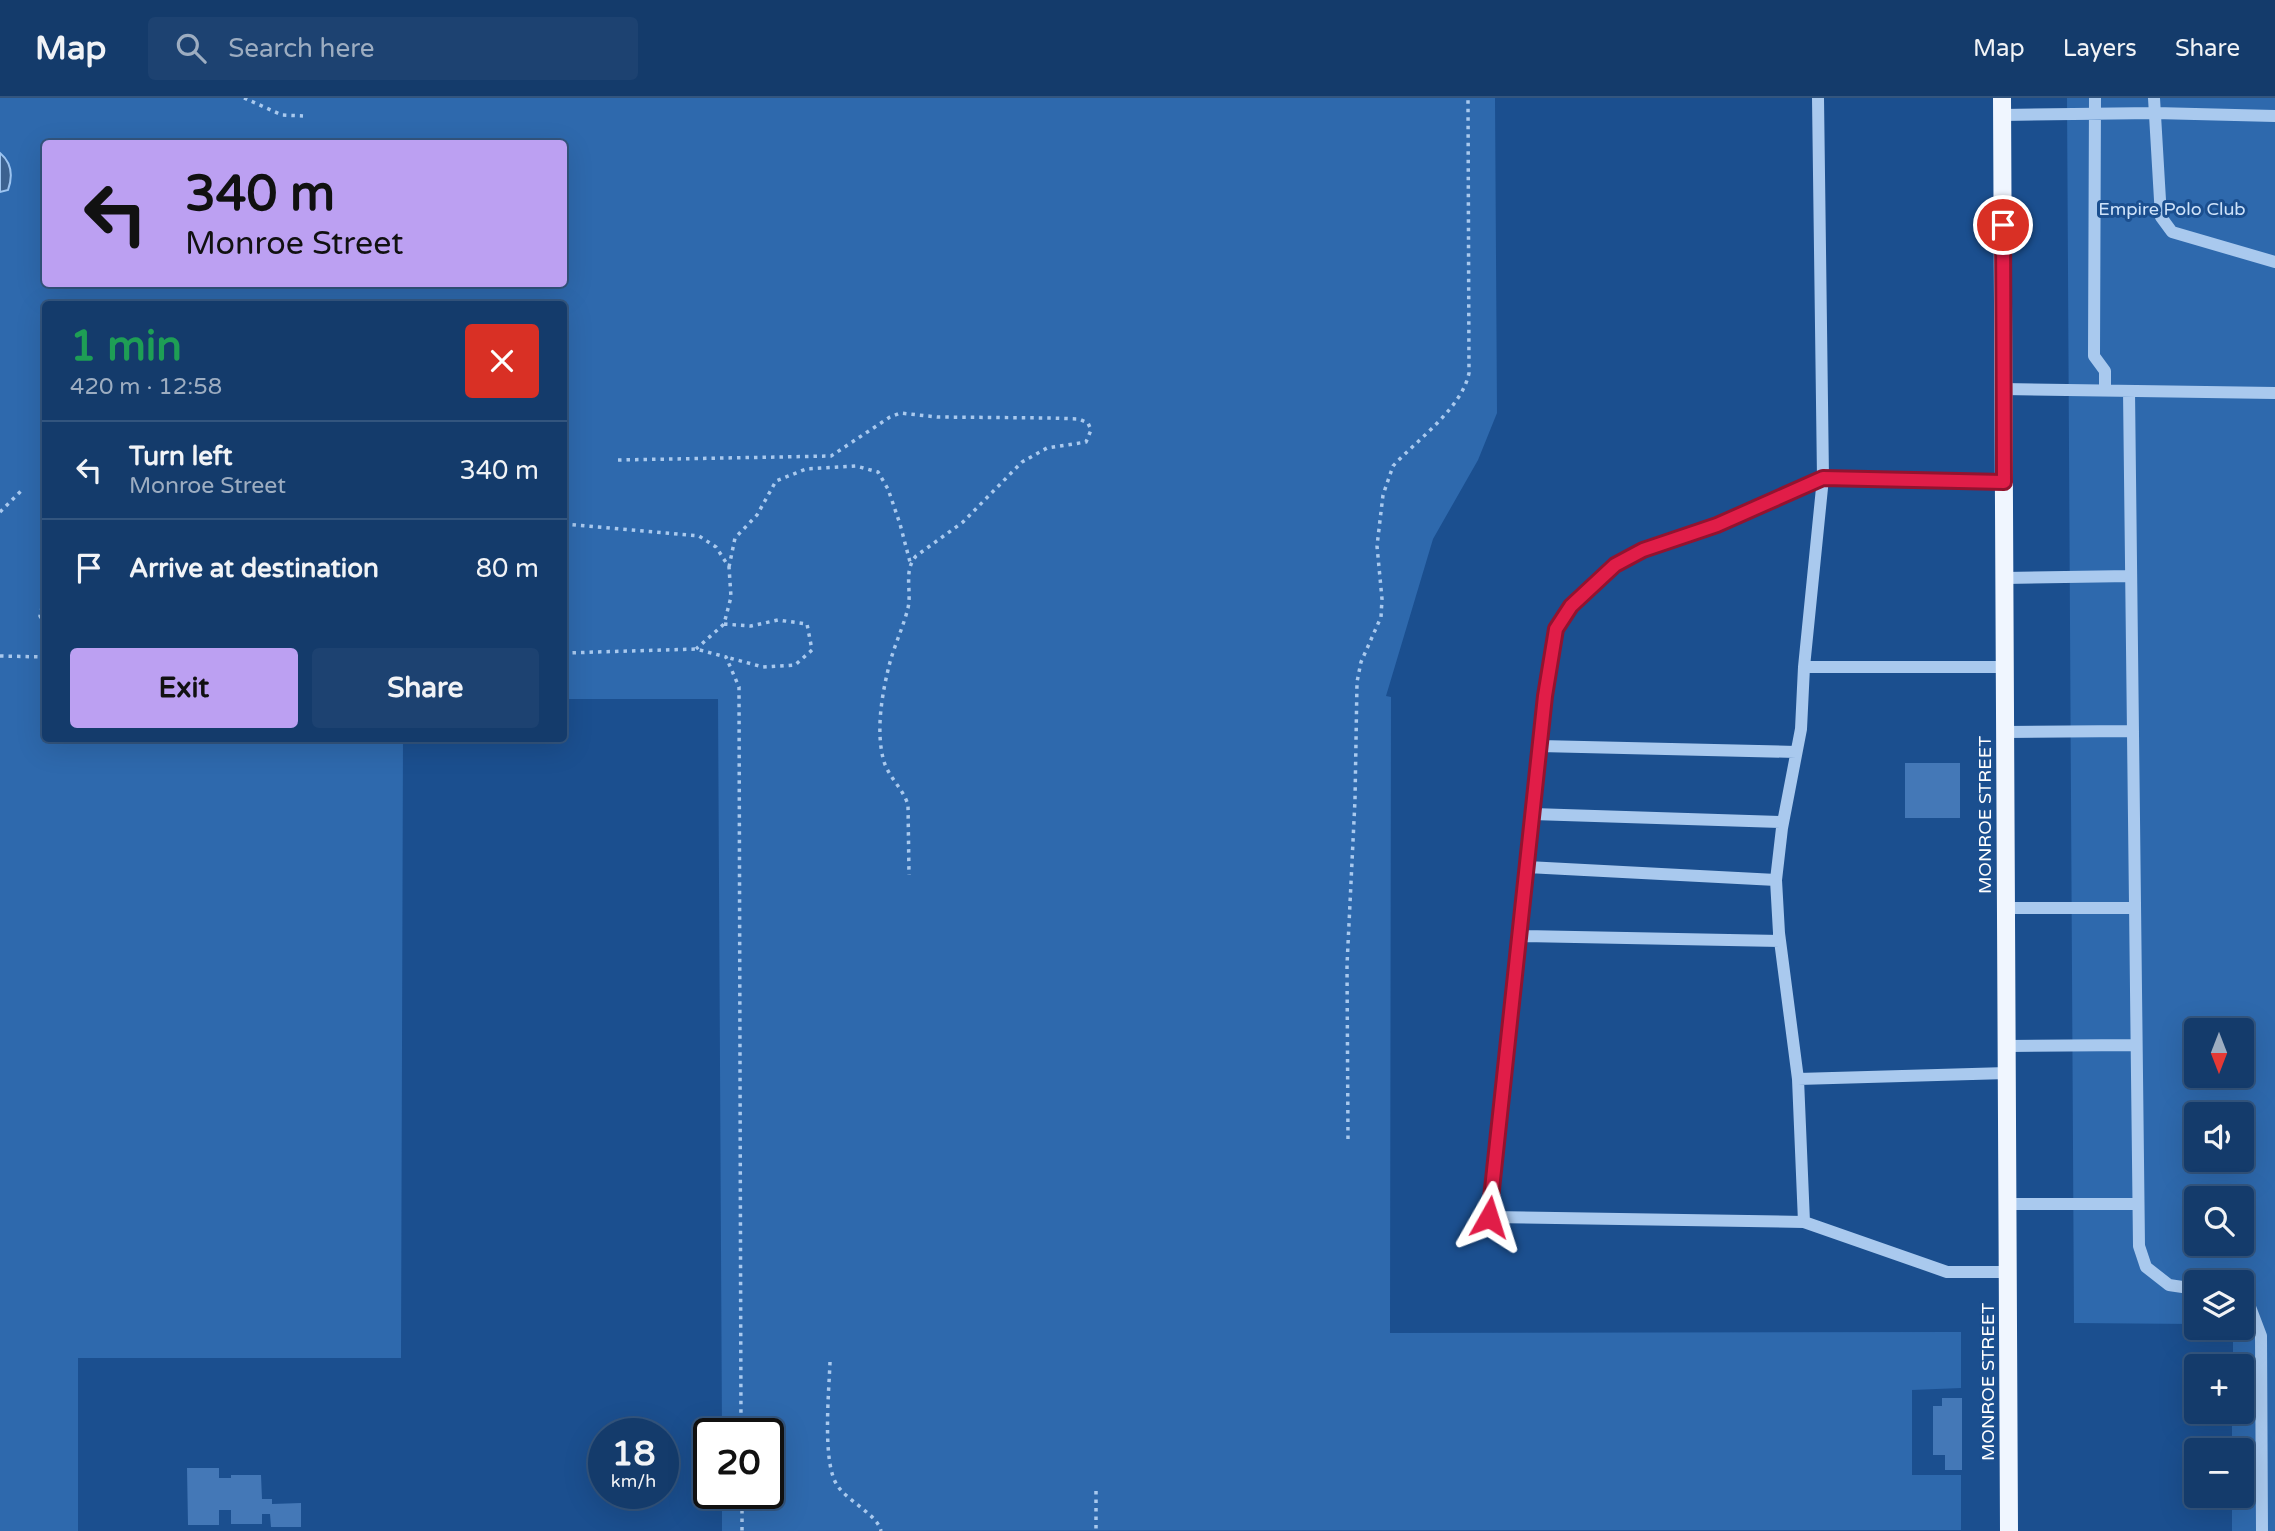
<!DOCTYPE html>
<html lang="en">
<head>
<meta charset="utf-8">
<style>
  :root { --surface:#143b6b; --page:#1d4271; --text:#f1f3f6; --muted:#9dadc1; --line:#33557e; --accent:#bca0f2 }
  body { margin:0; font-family:"Varela Round",sans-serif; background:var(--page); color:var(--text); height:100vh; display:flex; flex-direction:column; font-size:26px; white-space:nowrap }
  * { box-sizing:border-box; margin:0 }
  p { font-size:23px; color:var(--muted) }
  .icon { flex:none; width:38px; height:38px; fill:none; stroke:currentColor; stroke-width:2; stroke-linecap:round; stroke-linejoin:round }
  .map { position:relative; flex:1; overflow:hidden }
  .side { position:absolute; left:42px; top:203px; width:525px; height:441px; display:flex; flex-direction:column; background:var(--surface); border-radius:7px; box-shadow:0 7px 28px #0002,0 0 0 2px var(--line) }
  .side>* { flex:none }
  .top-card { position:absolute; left:42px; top:42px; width:525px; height:147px; border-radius:7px; box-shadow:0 7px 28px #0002,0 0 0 2px var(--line); background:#bca0f2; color:#111; overflow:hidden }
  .needle { width:46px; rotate:180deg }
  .tools { position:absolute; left:2184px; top:920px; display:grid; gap:14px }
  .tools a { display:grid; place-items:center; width:70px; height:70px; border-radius:7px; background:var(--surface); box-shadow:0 7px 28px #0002,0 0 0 2px var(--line); font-size:35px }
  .speed { position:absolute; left:588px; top:1320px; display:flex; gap:14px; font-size:35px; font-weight:700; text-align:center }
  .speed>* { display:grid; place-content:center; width:91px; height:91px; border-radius:50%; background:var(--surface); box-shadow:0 7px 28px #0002,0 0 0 2px var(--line); line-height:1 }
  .speed small { font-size:18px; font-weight:400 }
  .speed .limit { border:4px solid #111; border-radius:10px; background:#fff; color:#111 }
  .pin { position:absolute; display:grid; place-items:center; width:60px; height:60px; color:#fff; margin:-30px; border:4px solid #fff; border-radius:50%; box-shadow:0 2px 7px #0007 }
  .me { position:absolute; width:77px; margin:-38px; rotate:6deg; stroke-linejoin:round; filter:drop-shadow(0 0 5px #0008) }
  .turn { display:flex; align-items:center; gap:24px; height:147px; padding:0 28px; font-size:32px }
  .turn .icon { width:91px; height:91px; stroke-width:2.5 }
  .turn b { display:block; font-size:49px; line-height:60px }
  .round { display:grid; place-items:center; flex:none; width:74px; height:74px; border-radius:7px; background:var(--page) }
  .summary { display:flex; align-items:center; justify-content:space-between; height:119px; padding:0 28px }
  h1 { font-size:42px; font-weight:700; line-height:52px; color:#1e9e55 }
  .cta { display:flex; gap:14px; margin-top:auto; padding:14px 28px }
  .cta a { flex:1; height:80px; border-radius:7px; background:var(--accent); color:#111; font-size:28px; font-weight:700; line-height:80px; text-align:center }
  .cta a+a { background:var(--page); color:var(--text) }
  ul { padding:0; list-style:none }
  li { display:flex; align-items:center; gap:21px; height:98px; padding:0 28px; border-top:2px solid var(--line) }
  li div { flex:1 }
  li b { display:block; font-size:26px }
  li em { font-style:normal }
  header { display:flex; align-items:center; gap:42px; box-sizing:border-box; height:98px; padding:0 35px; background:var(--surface); border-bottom:2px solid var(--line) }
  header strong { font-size:33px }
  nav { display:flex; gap:38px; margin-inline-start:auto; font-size:24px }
  .search { width:490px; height:63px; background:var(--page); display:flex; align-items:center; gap:18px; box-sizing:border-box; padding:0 24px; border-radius:7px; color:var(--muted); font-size:26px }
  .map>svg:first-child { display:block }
</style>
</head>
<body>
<header>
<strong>Map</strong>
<div class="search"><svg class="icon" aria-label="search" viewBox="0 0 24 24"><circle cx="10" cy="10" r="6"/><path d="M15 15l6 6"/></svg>Search here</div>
<nav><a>Map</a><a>Layers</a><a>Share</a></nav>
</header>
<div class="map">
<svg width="2275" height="1433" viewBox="0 0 2275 1433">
  <rect width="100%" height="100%" fill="#1b4f8f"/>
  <!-- green -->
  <path fill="#2e69ad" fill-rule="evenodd" d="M0,0H1495L1497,315L1478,362L1433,441L1386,598L1391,599L1390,1235L1961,1234V1290L1912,1292V1377H1961V1432L722,1433V1395H768V1335H722L718,601H564V206H46V640L403,641L401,1260H78V1433H0ZM46,46H564V186H46Z
    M2067,0H2275V1433H2232V1398H2242V1353H2232V1314H2242V1269H2233V1230H2242V1185H2196V1226L2074,1225ZM2196,933H2242V978H2196ZM2196,1017H2242V1062H2196ZM2196,1101H2242V1146H2196Z"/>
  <!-- water -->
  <path fill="#3c6290" stroke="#9cc4f0" stroke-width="2" d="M0,55C12,65 13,78 8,92L0,94Z"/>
  <!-- building -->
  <path fill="#4478b7" d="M1905,665H1960V720H1905Z
    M1942,1300H1962V1372H1945V1357H1933V1308H1942Z
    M187,1370H219V1380H231V1377H261L262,1401H272V1406L301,1405V1429H271L270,1416H262V1426H231V1412H219V1427H188Z"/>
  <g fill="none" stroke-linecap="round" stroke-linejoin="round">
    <!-- path -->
    <path stroke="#a9c9ee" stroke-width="3.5" stroke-dasharray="3.5 5" stroke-linecap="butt" d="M244,0L282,17L303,18
      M618,362L831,358L890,319L900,315L937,319L1051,320L1079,321L1088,325L1091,332L1086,344L1047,350L1022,364L963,424L916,458C903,473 912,493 908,510C903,530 894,548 889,568C882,596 876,631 883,660C887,678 903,690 908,707L909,777
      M0,414L24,390
      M564,426L699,438L716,449L729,469L731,499L724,526L696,551
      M729,469L735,440L757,417L776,383L806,371L856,368L878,374L888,391L900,426L910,464
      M46,492L40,518L46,529
      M724,526L751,528L778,522L807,526L812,552L795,567L763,569L726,559
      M564,555L696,551L726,559L739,589L741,1335
      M0,558L46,559
      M1348,1041L1347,867L1355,702L1357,584L1361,564L1381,519L1382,501L1377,448L1383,397L1393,368C1418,341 1462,310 1469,275L1468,0
      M830,1264C829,1294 822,1364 837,1387C848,1404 877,1416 881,1433
      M1096,1393V1433
      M742,1395V1433"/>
    <!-- minor -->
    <path stroke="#a9c9ee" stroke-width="12" d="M2095,0L2094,258L2105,273V292
      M2154,0L2161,119L2172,134L2275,164
      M2002,17L2155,15L2275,18
      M2003,291L2275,295
      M2129,293L2139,1148L2146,1169L2169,1187L2196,1191
      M2004,480L2131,478
      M1804,569L1823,380L2004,384
      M2005,569H1804L1801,631L1782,730L1776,782L1779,835L1798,981L2007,975
      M2005,634L2133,633
      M1540,648L1796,654
      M1533,716L1783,724
      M1527,769L1776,782
      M2006,810H2135
      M1519,838L1780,843
      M2007,948L2136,947
      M1798,981L1804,1124L1947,1174H2008
      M2008,1106H2138
      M1804,1124L1489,1119L1545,598L1556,531L1571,508L1615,467L1643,451L1717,427L1823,380L1818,0
      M2242,1201L2250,1209L2261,1238L2262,1433"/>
    <!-- major -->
    <path stroke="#f0f6ff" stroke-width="18" d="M2002,0L2009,1433"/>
  </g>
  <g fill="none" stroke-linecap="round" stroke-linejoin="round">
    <defs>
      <path id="route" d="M1489,1119L1545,598L1556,531L1571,508L1615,467L1643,452L1717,427L1823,380L2004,384L2003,127"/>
    </defs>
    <!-- route casing -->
    <use href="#route" stroke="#92132f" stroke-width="18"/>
    <!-- route -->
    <use href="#route" stroke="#e11d48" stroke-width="12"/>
  </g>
  <g text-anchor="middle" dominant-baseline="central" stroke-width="6" stroke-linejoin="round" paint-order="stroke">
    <!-- park labels -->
    <g font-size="18" fill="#cfe3fa" stroke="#1b4f8f">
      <text x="2172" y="111">Empire Polo Club</text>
    </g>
    <!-- street labels -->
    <g font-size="18" fill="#fff" stroke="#1b4f8f">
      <text transform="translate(1985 717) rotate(-90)">MONROE STREET</text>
      <text transform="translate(1988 1284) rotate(-90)">MONROE STREET</text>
    </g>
  </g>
</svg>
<div class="tools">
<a><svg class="needle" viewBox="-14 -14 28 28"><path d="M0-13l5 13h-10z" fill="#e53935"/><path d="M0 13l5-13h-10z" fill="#9dadc1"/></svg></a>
<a><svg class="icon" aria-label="sound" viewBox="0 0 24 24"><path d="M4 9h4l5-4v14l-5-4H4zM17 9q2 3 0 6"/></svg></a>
<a><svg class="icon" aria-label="search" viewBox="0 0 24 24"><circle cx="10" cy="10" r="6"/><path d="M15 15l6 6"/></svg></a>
<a><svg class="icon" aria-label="layers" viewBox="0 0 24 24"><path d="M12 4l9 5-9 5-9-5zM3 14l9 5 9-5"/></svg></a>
<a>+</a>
<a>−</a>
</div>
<div class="speed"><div>18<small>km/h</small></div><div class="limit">20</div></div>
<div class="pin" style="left:2003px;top:127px;background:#d93025"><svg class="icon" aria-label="arrive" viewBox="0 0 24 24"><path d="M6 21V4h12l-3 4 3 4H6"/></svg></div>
<svg class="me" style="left:1489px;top:1119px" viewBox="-20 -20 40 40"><path d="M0-17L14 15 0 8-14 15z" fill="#e11d48" stroke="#fff" stroke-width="4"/></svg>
<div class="top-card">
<div class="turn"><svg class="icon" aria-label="left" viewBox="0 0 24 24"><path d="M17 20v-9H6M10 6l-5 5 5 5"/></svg><div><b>340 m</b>Monroe Street</div></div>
</div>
<section class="side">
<div class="summary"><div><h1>1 min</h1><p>420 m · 12:58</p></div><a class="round" style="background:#d93025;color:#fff"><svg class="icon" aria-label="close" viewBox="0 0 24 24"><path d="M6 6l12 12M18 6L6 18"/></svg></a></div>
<ul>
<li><svg class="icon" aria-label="left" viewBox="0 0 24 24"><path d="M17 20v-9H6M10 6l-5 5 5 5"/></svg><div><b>Turn left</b><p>Monroe Street</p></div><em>340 m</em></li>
<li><svg class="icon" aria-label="arrive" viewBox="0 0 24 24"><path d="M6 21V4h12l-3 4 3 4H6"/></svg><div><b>Arrive at destination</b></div><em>80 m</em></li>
</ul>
<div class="cta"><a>Exit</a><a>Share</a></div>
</section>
</div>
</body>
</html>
